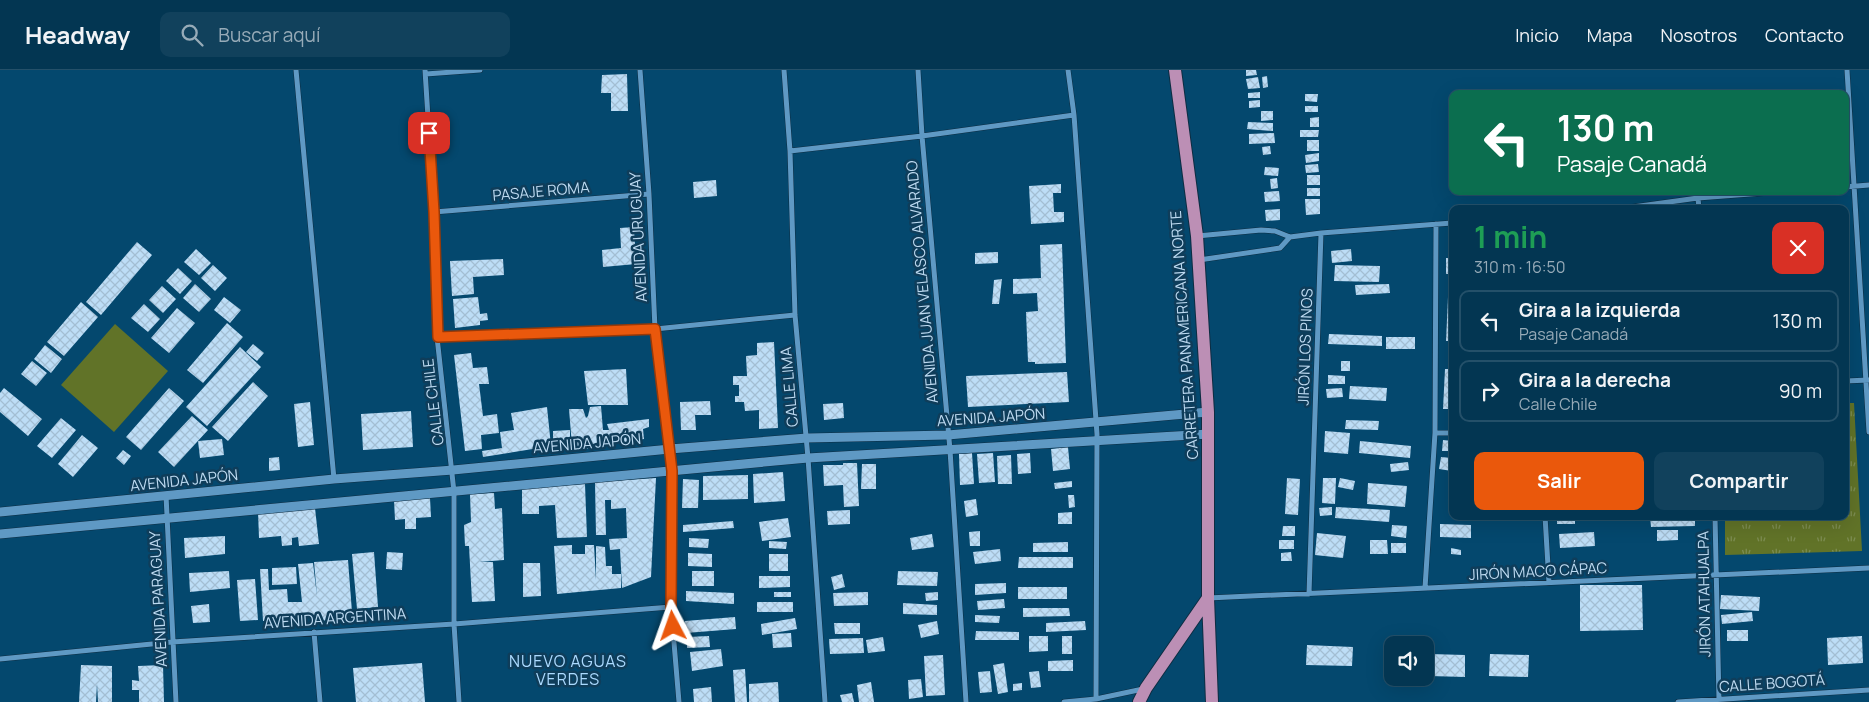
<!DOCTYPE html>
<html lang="es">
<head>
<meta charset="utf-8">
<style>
  :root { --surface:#033652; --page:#11415c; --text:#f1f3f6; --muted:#97abb8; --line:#245069; --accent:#ea580c }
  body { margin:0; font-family:Manrope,sans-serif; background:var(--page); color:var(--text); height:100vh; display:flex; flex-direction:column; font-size:19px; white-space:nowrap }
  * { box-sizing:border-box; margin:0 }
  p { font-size:16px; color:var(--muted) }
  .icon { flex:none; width:28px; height:28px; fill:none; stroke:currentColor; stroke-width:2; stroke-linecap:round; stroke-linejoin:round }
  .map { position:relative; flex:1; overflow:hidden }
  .panel { position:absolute; left:1449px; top:135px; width:400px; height:315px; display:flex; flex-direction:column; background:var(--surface); border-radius:10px; box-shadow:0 5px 20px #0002,0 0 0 1px var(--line) }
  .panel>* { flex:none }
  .top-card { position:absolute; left:1449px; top:20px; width:400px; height:105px; border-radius:10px; box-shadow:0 5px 20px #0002,0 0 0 1px var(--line); background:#0b6e4f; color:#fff; overflow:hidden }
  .buttons { position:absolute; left:1384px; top:566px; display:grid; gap:10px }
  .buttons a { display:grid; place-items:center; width:50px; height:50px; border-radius:10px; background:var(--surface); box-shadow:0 5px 20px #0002,0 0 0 1px var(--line); font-size:25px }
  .pin { position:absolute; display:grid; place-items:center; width:42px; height:42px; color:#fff; margin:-21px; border-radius:10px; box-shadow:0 2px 8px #0006 }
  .me { position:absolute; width:55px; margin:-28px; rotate:356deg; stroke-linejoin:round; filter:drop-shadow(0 0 4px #0008) }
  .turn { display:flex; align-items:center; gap:18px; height:105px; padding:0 25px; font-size:22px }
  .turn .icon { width:65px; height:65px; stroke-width:2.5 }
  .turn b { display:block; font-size:35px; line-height:42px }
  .round { display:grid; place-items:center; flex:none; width:52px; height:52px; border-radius:10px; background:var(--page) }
  .overview { display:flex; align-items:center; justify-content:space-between; height:85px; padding:0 25px }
  h1 { font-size:30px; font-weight:700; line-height:38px; color:#1e9e55 }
  .action { display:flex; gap:10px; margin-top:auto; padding:10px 25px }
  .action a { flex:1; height:58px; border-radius:10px; background:var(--accent); color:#fff; font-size:20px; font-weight:700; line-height:58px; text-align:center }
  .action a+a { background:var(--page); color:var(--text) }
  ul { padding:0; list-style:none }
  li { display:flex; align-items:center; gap:15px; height:62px; margin:0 10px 8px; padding:0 15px; border:2px solid var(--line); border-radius:10px }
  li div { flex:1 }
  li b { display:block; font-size:19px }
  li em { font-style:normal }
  header { display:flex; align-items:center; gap:30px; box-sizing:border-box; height:70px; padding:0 25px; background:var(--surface); border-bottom:1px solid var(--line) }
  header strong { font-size:24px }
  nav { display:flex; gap:28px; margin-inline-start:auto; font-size:18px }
  .search { width:350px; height:45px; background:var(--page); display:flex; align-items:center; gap:12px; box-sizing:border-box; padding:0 18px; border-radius:10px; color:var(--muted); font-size:19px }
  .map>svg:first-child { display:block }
</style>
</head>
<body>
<header>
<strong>Headway</strong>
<div class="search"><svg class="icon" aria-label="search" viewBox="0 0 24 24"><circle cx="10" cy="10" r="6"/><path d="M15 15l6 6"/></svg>Buscar aquí</div>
<nav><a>Inicio</a><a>Mapa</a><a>Nosotros</a><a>Contacto</a></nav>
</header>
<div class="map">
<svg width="1869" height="632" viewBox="0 0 1869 632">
  <defs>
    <pattern id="park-tufts" width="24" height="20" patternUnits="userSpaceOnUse" patternTransform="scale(1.25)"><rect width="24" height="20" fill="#617328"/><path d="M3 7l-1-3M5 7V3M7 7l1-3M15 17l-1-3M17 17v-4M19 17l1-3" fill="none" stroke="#7d8d52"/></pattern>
    <pattern id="building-cross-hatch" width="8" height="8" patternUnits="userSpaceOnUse" patternTransform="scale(1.25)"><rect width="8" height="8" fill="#bdddf6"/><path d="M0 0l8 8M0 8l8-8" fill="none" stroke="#a3bed3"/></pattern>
  </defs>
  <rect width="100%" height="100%" fill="#04486e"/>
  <!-- grass -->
  <path fill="#617328" d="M115,254L168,301L114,362L61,315Z"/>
  <!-- park -->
  <path fill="url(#park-tufts)" d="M1845,333H1854L1862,481L1725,485V446H1845Z"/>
  <!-- building -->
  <path fill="url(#building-cross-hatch)" d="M1246,0H1256L1257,5L1246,6Z
    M627,4L628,41H611V23H601L602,5Z
    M1267,6L1268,17L1263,18L1262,7Z
    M1258,7L1260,18L1248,19L1246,9Z
    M1260,22V28H1248V23Z
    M1305,24H1318L1317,32L1305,31Z
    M1260,30V37L1249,38V31Z
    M1305,36H1318V42H1305Z
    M1261,41H1273V50L1261,51Z
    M1319,47V57H1310V48Z
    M1248,52L1273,53V61L1247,59Z
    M1300,60H1319L1318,67H1300Z
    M1274,63L1275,73L1249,74V64Z
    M1307,70H1319V81H1307Z
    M1270,76L1271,84L1263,85L1262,77Z
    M1319,83V91L1306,93L1305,85Z
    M1318,94L1319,102L1306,103L1305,95Z
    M1265,97L1279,98L1278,106L1264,105Z
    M1307,105H1320V115H1307Z
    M1277,108L1278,118L1271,119L1270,109Z
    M716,110L717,126L694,128L693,112Z
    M1061,114V123H1053L1054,142H1064V152L1031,154L1029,116Z
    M1307,118H1320V126H1307Z
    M1279,121L1280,131L1265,132L1264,122Z
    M1305,129H1320V144L1306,145Z
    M1280,139V150L1266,151L1265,140Z
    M634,157L636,194L603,197L602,180L621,178L620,158Z
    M137,172L152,185L101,245L86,232Z
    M1062,174L1066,293L1035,294V292H1028L1026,242L1038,241L1037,223L1013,224V209L1041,208L1040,175Z
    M196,179L211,193L199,205L184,192Z
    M1351,179L1352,191L1332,193L1331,181Z
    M998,182V193L975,194V183Z
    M1446,188H1452V204H1446Z
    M503,189L504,205L473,207L474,224L452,226L450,191Z
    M213,195L227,208L215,221L201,208Z
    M1335,195L1380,196L1379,212L1334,211Z
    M178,198L192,211L180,224L166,211Z
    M1002,209L999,234H992L994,210Z
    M195,214L211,229L199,242L183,228Z
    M1389,214L1390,223L1356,225L1355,215Z
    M162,216L176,229L163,243L149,230Z
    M224,227L241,240L230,253L214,240Z
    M478,227L480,244L487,243L488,250L480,251V255L455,258L453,229Z
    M1448,227H1452V271H1446Z
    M81,232L98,247L64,286L47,272Z
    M144,234L160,249L148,262L131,248Z
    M177,238L195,253L169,283L151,268Z
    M227,253L243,267L203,313L187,300Z
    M1329,264L1382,266V276L1328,274Z
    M1386,267H1415V279H1386Z
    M774,272L778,358L759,359V340L745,341L744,332H735V326H739V315H733V306H747L746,286L757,285V273Z
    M253,274L264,283L257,291L246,282Z
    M45,275L62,289L51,303L34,289Z
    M240,277L261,297L207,356L186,337Z
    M471,283L473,298L487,297L489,314H479L483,346L497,344L499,363L481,365L482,379L465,381L454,285Z
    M32,291L47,303L36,316L21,304Z
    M1341,291H1350V301H1341Z
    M626,299L628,335H588L584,301Z
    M1445,299H1452V339H1443Z
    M1067,302L1069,332L968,337L966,306Z
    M1328,305L1345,306V314H1328Z
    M253,312L268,326L228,371L212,357Z
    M1350,316L1387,318L1386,331L1349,329Z
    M4,318L42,349L28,366L0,342V323Z
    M169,318L184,331L141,380L126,367Z
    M1342,318L1343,327L1327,328L1326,319Z
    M710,331L711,345H695L696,360H681L680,332Z
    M310,332L314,375L298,377L294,334Z
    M843,333L844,348L824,350L823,334Z
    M601,336L603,360H609L607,354L649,349V357L643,359L644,369L597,377L595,374H589L588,379L583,377L578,381L572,376L569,339H583L586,348L588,346L590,337Z
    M547,337L551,376L483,387L482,381L502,378L500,362L514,360L511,343Z
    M411,341L413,377L363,380L361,344Z
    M192,346L208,360L174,397L158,382Z
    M61,348L76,360L52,388L37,376Z
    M1346,350L1379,351L1378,360L1345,359Z
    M570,360V375H553V361Z
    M1325,361L1350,363L1348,384L1324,382Z
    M82,365L98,378L73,407L58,394Z
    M222,369L224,385L200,388L198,371Z
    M1443,370L1452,371V381H1442Z
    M1360,371L1411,376L1410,388L1359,383Z
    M1068,377L1070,399L1053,401L1051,379Z
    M123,380L131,386L124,395L116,388Z
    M972,383L974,414L960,415L959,384Z
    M993,383L995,412L979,413L977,384Z
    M1030,383L1031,403L1018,404L1017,384Z
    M1011,385L1012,414H998L997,386Z
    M279,387L280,400L269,401V388Z
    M1441,387L1452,388V401L1439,399Z
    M1408,392L1409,400L1391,402L1390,394Z
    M843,393H857L859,436L844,437L843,415L824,416L823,395H843Z
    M862,394H876V419H861Z
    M783,402L785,431L754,433L753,404Z
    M748,405V429L703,430V406Z
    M656,408L651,507L622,518L620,479L610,480L609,469L627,468L626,438L611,439V430H605L606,465H596L595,412Z
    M1287,408L1300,409L1298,445L1285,444Z
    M1323,408H1336L1335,434L1322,433Z
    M1340,408L1355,411L1353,420L1338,417Z
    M683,409L699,410L698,438H682Z
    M1072,411V417L1055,419L1054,413Z
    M1368,413L1407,416L1405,437L1367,434Z
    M585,414L587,467L557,468L555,435L539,436V444H522V418Z
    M494,423L495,439L502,438L504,490L479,492H493L495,531L472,532L469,476H465L464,455L471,452L470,424Z
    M1068,425H1074L1075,437L1069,438Z
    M430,428L431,447L416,448V459H405V449L395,450L394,430Z
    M976,429L978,445L966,447L964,431Z
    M1332,437V445L1320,446L1319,438Z
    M1336,437L1390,440L1389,452L1335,448Z
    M315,438L319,474L299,476L298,467L292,468V475L282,476L281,466L259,468L258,442Z
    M850,440V454L828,455L827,441Z
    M1072,442V454H1058V443Z
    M1509,446H1524V450L1509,449Z
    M1557,446H1575V454H1557Z
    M1650,446H1695V456L1651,457Z
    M788,448L791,467L762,471L759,452Z
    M733,451L734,458L683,462V455Z
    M1440,454L1471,455V468L1440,467Z
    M1392,455L1407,456L1406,468L1391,466Z
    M1283,456H1295V466H1282Z
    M1657,460H1678V470L1657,471Z
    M980,461V476H970L969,462Z
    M1594,462L1595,476L1560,478L1559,464Z
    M1317,463L1346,466L1343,488L1315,485Z
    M932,464L934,477L912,480L910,468Z
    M225,466V484L185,488L184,468Z
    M689,468L709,469L708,478L689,477Z
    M1279,470H1294V479H1279Z
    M1370,470H1387L1388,484H1370Z
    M769,471L787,472L786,479L769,478Z
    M1068,472V482H1033V473Z
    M1391,473H1406V483H1391Z
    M572,475V484H585V475H594L596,510V476L605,477L606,496H612V504H621V518L557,524L554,476Z
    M1451,478L1461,480V485L1451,484Z
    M1000,479L1001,491L975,494L973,482Z
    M374,482L378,537L357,539L352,484Z
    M387,482L403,483L402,500L386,499Z
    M1291,482L1292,491H1281V483Z
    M688,483L712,484V497L688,496Z
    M769,484H788V501H769Z
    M1019,487H1073V498H1018Z
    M348,490L352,542L328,545L329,550L319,551V547L263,551L260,499H268L269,520L287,519L288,532H302L298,494L313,493L317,526L314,492Z
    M523,493H540L541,526L523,527Z
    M296,497L297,514L272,515V498Z
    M229,501L230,518L190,522L189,503Z
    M692,501H714V516H692Z
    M898,501L938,502L937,516L897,515Z
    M842,504L845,517L834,520L831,507Z
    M759,506H790V517L759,518Z
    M255,509L258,550L240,551L237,510Z
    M1006,513V523L975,525V514Z
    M1580,515H1642L1643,560L1580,561Z
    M1018,517H1067V529H1018Z
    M686,521L734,523V534L686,531Z
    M774,522H791V527H774Z
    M868,522V535L834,536L833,523Z
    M938,522V530L926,531L925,523Z
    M1721,525L1760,527L1759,541L1720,539Z
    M1004,529L1005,538L978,540L977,531Z
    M757,532H793V542H757Z
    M903,533L937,535V545L903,544Z
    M209,534L210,552L193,553L191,536Z
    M1023,538H1069L1070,546L1023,547Z
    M1752,542L1753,551L1722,554L1721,545Z
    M975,545L1000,546L999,553L975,552Z
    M735,547L736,559L686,563L685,551Z
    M795,548L797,559L762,565L761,554Z
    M937,551L939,564L921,568L918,555Z
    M1085,551L1086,560L1046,562V553Z
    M834,553H860V564H835Z
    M1727,560H1748V571H1727Z
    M976,561L1019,562V570H975Z
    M791,563L792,577L773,578L772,564Z
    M709,566L710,577L687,578V567Z
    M1029,566H1048V581L1029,582Z
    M1062,566H1072V584H1062Z
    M1862,566L1863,593L1828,595L1827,568Z
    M883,567L885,581L868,583L866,570Z
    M863,568L864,583L830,584L829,569Z
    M1307,575L1353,577L1352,596L1306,595Z
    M721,579L723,596L692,601L690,582Z
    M1430,584L1465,585V607L1429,606Z
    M1490,584L1529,585L1528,607L1489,606Z
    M943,585L945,625L926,626L924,586Z
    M1073,590V601H1048V591Z
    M422,593L425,632H356L353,598Z
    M1004,593L1008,622L998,624L993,595Z
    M81,595L112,596V632H98L97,614L96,632H79Z
    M163,595L164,632H139V620H132V610L139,611L138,596Z
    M745,599L747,632H735L733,600Z
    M990,601L992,622L980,623L978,602Z
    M1039,601L1041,617L1031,618L1029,602Z
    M921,609L923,627L909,629L908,610Z
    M778,612L779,632H749V614Z
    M871,612L874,632H859L857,615Z
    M1022,613V620L1013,621V614Z
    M711,617L712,632H694L693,619Z
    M852,623L854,632H842L840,625Z"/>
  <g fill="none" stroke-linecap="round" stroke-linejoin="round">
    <defs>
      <path id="minor" d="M296,0L334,409
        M425,0L434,142L437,267L454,422V554L459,632
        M640,0L649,124L655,259L672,401L671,537L679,632
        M784,0L790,81L795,245L808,388L825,632
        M918,0L922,66L950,380L966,632
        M1068,0L1074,45L1097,364L1096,629
        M1847,0L1869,362
        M426,4L480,0
        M790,81L922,66L1074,45
        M1845,117L1869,115
        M1698,128L1699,139
        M1618,139L1698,128L1791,121
        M434,142L649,124
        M1197,166L1261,160L1275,161L1290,167L1321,163
        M1199,190L1280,178L1290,167
        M437,267L655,259L795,245
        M1845,311L1869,310
        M1435,363H1452
        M166,425L176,632
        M1545,446L1549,513
        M1715,446L1719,631
        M1425,518L1435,363L1436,154
        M1309,524L1321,163L1452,153
        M1208,528L1869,498
        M314,562L320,632
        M0,589L172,572L454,554L671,537
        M1064,632L1096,629L1143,619
        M1678,632L1869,620"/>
      <path id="tertiary" d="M0,442L334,409L453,400L670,379L807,368L948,365L1208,342
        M0,464L808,388L1209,364"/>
      <path id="primary" d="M1175,0L1197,166L1208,342V528L1212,632
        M1139,632L1146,618L1208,528"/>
    </defs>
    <!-- minor casing -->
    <use href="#minor" stroke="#0e2d42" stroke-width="6"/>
    <!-- tertiary casing -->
    <use href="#tertiary" stroke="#0e2d42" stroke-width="10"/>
    <!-- primary casing -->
    <use href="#primary" stroke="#0e2d42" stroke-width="14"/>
    <!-- minor -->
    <use href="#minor" stroke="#5f99c4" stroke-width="5"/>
    <!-- tertiary -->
    <use href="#tertiary" stroke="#5f99c4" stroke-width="9"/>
    <!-- primary -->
    <use href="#primary" stroke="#bc8fb5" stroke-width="12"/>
  </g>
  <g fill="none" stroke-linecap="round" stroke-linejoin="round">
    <defs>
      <path id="route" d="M429,63L434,142L438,267L655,259L672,401L671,537L673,556"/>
    </defs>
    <!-- route casing -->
    <use href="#route" stroke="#983908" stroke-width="12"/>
    <!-- route -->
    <use href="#route" stroke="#ea580c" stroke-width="9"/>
  </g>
  <g text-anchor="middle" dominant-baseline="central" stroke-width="5" stroke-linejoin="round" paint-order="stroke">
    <!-- street labels -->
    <g font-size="15" fill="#bddaf1" stroke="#0f3d5a">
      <text transform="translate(541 121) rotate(-5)">PASAJE ROMA</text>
      <text transform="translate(638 167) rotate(-93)">AVENIDA URUGUAY</text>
      <text transform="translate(922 212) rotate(-95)">AVENIDA JUAN VELASCO ALVARADO</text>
      <text transform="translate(1184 265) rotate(-94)">CARRETERA PANAMERICANA NORTE</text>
      <text transform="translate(1305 277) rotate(-88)">JIRÓN LOS PINOS</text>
      <text transform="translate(789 317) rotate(-95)">CALLE LIMA</text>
      <text transform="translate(433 332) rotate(-97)">CALLE CHILE</text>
      <text transform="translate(991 347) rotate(-4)">AVENIDA JAPÓN</text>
      <text transform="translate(587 373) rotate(-5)">AVENIDA JAPÓN</text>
      <text transform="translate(184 410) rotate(-6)">AVENIDA JAPÓN</text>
      <text transform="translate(1538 501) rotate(-3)">JIRÓN MACO CÁPAC</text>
      <text transform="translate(1704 524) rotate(-91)">JIRÓN ATAHUALPA</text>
      <text transform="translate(158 529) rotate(-93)">AVENIDA PARAGUAY</text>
      <text transform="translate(335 548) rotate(-4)">AVENIDA ARGENTINA</text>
      <text transform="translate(1772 613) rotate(-4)">CALLE BOGOTÁ</text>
    </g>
    <!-- neighbourhood labels -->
    <g font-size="16" letter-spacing="1" fill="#abdaff" stroke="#0f3d5a">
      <text x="568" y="591">NUEVO AGUAS<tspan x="568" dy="18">VERDES</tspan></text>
    </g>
  </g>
</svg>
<div class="buttons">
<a><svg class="icon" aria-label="sound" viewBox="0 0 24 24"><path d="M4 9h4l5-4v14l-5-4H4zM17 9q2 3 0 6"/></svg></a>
</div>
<div class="pin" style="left:429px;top:63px;background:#d93025"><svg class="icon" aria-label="arrive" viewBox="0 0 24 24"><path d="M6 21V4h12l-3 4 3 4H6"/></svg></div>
<svg class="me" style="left:673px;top:556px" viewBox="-20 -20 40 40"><path d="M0-17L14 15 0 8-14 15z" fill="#ea580c" stroke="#fff" stroke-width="4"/></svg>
<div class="top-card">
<div class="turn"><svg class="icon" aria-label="left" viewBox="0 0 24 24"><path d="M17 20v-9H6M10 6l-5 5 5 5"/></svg><div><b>130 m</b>Pasaje Canadá</div></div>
</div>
<section class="panel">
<div class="overview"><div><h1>1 min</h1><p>310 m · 16:50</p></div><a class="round" style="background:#d93025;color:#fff"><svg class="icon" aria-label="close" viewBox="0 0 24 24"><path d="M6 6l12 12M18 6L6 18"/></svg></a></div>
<ul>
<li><svg class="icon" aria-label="left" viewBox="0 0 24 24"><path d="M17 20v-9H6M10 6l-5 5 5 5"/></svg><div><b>Gira a la izquierda</b><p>Pasaje Canadá</p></div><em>130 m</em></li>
<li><svg class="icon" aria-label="right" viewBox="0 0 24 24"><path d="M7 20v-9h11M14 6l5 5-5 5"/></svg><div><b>Gira a la derecha</b><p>Calle Chile</p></div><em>90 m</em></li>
</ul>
<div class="action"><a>Salir</a><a>Compartir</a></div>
</section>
</div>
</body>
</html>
